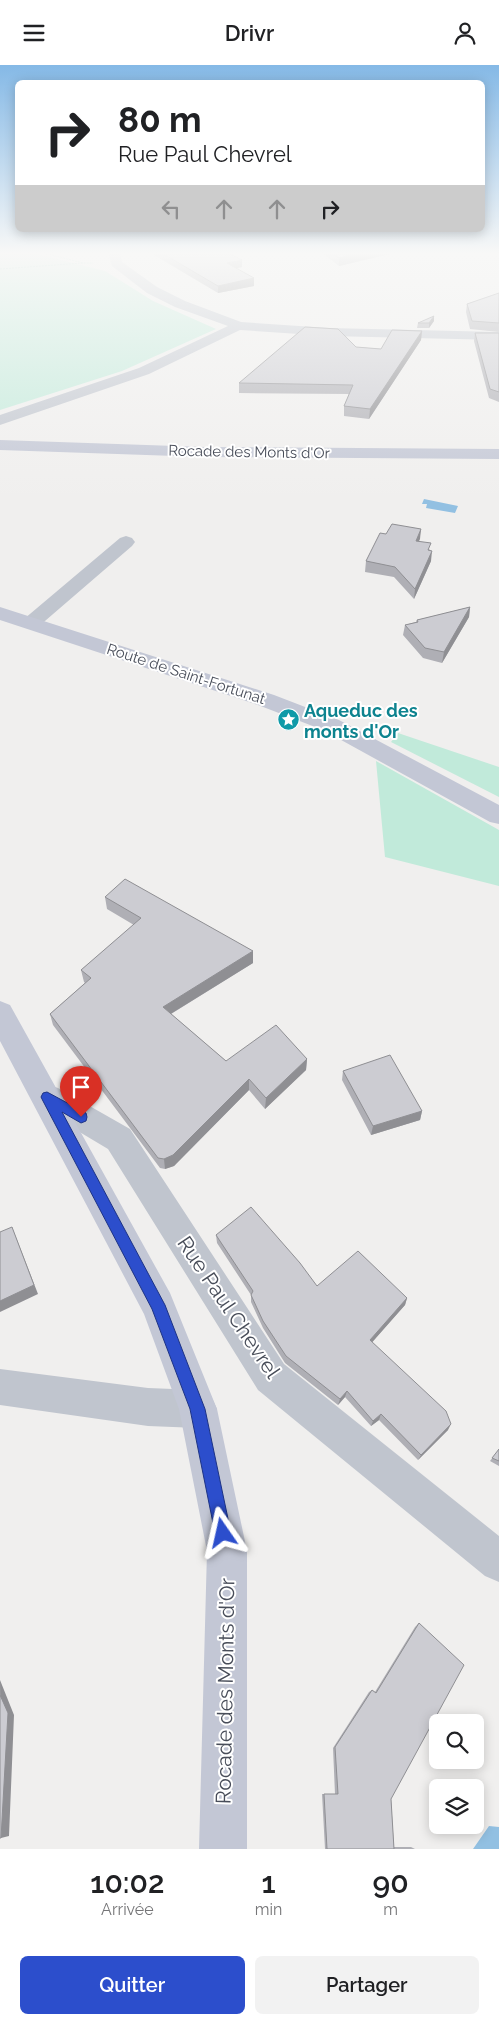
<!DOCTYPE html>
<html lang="fr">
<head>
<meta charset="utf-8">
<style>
  :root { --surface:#fff; --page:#f2f2f2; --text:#202124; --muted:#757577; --accent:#2c4ecc }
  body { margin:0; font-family:Raleway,sans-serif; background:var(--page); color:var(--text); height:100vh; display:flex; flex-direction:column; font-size:19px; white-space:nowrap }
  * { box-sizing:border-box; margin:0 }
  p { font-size:16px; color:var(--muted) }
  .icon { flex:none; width:28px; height:28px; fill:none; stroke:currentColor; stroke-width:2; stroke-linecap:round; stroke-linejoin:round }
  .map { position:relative; height:1784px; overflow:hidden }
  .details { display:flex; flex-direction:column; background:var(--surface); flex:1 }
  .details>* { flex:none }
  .hud { position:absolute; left:15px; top:15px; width:470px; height:152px; border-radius:8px; box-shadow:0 2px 12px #0003; background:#fff; color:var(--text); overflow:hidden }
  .fabs { position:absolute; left:429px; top:1649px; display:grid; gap:10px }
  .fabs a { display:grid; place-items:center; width:55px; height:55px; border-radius:8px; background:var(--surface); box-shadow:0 2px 12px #0003; font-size:25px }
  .pin { position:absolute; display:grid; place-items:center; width:42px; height:42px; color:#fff; margin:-51px -21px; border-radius:50% 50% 50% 0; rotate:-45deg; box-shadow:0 0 5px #0007 }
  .pin .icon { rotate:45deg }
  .me { position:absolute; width:55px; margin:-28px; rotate:349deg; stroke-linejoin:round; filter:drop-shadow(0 0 4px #0008) }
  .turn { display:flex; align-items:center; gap:18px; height:105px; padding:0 20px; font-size:22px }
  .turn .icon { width:65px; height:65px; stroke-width:2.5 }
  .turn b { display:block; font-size:35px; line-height:42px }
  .lanes { display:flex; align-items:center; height:48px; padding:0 20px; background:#0003; justify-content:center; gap:25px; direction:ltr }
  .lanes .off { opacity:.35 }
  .eta { display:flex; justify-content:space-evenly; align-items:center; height:85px; text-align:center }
  .eta b { font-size:30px; font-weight:600; line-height:35px }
  .cta { display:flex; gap:10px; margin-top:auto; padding:10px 20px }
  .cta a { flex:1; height:58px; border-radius:8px; background:var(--accent); color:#fff; font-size:20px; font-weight:600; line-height:58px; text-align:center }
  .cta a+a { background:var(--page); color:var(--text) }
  header { display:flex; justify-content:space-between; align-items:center; height:65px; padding:0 20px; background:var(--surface); font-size:22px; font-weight:600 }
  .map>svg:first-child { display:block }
</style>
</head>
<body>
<header><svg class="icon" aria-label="menu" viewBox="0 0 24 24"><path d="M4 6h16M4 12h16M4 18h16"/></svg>Drivr<svg class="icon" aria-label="person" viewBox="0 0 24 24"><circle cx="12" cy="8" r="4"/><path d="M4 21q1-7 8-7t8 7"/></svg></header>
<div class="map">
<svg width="499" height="1784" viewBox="0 0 499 1784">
  <rect width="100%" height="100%" fill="#f0efee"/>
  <!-- green -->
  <path fill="#c1eada" d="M0,187H29L105,206L153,236L216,264L122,306L0,345Z
    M398,668L499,702V732L391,677Z
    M376,696L499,765V821L385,792Z"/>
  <!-- water -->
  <path fill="#92c0e2" d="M424,434L458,441L455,448L426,443L427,439H422Z
    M489,1761L499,1762V1784H473Z"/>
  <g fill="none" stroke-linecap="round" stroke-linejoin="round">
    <!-- path -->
    <path stroke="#7cc4b1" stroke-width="1" stroke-dasharray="2 1" stroke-linecap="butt" d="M40,187L83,198H93
      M0,204L83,198"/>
    <!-- street -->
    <path fill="#c0c5ce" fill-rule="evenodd" d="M108,187H120L122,197L157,222L185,236L241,257L329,263L499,267V275L329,271L240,265L149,309L0,360V350L139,303L228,261L175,242L147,228L112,201Z
      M126,471L132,473L135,477L132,481L38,562L31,564L24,562L21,558L24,554L120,473Z
      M47,1019L58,1023L130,1064L284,1299L499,1471V1517L485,1511L258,1325L108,1084L36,1041L32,1032L36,1023Z
      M0,1304L148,1323L198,1325L211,1331L217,1344L211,1357L198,1363L148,1361L0,1340Z"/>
    <!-- secondary -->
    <path fill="#c3c7d5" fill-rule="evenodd" d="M0,375L205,382L499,384V394L205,392L0,385Z
      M0,542L274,630L339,655L499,740V759L490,757L323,665L258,640L0,555Z
      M0,936L10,940L170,1228L217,1344L247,1486V1784H199L207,1486L179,1344L144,1249L0,976Z"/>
  </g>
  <!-- wall -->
  <path fill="#afafb5" d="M149,187H226L242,202L236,203L254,221L218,228Z
    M321,187H398L339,201Z
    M499,228V267L470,264L466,247L467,239Z
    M434,256L429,263H417L418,258Z
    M422,266L421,275L369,354L344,351V341L349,329L239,328V318L356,282L381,284Z
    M475,268H499V337L489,333L474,276Z
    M421,464L419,476L430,485L431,496L414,534L394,512L365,507L366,496L386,469Z
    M470,542L469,552L442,598L423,593L403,570L405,560L416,557L417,555Z
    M105,832L253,886V898L171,949L226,996L307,994L306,1005L265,1044L249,1025L174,1101L165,1104L160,1103L53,960L50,949L85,918L84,917L81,905L134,860L107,844Z
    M343,1006L422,1046L420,1055L371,1070L342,1015Z
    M216,1170L317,1221L407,1233L405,1240L372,1277L448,1365L418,1395L379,1355L371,1361L345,1332L338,1340L285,1298L263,1263L251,1237V1230L217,1178Z
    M499,1384V1401L490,1396Z
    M419,1558L391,1734L394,1782H411L415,1784H325L322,1729H335L333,1683L369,1627L372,1625L375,1627L415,1562Z"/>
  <!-- shaded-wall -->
  <path fill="#8f8f93" d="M364,187H398L339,201V193Z
    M242,195V202L227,205V198Z
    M254,213V221L218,228V221Z
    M434,251V256L429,263V258Z
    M422,266L421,275L369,354L370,344Z
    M421,464L420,474L414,486L416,476Z
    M432,486L431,496L414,534L415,524Z
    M470,542L469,552L442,598L444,587Z
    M253,886V898L164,953L163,942Z
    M307,994L306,1005L265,1044L266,1033Z
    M249,1014V1025L174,1101L165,1104L164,1094Z
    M422,1046L420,1055L371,1070L373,1061Z
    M12,1162L38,1229L0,1247V1236Z
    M407,1233L405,1240L368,1282L370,1275Z
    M347,1326L345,1332L338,1340L340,1334Z
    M381,1349L379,1355L371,1361L373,1356Z
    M451,1359L448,1365L418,1395L421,1390Z
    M0,1615L14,1650L9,1771L1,1773Z"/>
  <!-- building -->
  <path fill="#ccccd2" stroke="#8f8f93" d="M160,187H226L242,195L227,198L254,213L218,221Z
    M332,187H364L339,193Z
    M499,228V258L472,256L467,239Z
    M434,251L429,258H418Z
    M305,262L338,264L356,282L381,284L392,265L422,266L370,344L344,341L353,320L239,318Z
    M475,268H499V327L490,324Z
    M392,459L421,464L416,476L431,478L428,485L432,486L415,524L395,502L366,496L380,468L386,469Z
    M470,542L444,587L425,583L405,560L418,557L417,555Z
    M125,814L253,886L163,942L226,996L276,960L307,994L266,1033L249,1014L173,1090L164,1094L158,1093L50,949L91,913L81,905L141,853L105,832Z
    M390,990L422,1046L373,1061L343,1006Z
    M251,1142L300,1198L317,1221L358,1186L407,1233L370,1275L446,1346L451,1359L421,1390L381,1349L373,1356L347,1326L340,1334L286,1291L263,1256L251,1230L253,1226L216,1170Z
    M12,1162L34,1220L0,1236V1167Z
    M499,1384V1396L492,1393Z
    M419,1558L464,1600L391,1734L394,1784H327L324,1729H338L335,1682L372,1625L376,1628Z
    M0,1630L8,1648L1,1773H0Z"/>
  <!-- sky -->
  <linearGradient id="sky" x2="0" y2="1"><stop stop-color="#85b9e6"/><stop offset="0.43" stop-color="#f8f8f7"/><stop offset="1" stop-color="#f8f8f7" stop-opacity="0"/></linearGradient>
  <rect width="499" height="437" fill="url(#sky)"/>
  <!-- route -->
  <path fill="#2c4ecc" stroke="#1d3385" d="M47,1027L86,1048L87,1052L86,1056L81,1058L62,1047L165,1240L205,1344L231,1468L229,1474L223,1477L217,1474L215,1468L190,1344L152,1244L43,1036L41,1032L43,1028Z"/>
  <!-- icons -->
  <defs>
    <symbol id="sight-disc" viewBox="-11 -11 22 22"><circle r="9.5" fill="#0f9aa8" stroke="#fff"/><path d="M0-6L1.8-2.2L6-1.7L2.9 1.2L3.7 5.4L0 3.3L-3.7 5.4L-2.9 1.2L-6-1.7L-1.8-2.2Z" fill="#fff"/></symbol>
  </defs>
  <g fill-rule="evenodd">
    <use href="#sight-disc" x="276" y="642" width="25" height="25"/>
  </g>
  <g text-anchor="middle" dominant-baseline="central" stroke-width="4" stroke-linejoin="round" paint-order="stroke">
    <!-- far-street labels -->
    <g font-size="15" fill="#484d59" stroke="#fff">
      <text transform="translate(249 387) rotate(1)">Rocade des Monts d'Or</text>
      <text transform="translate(186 609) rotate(18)">Route de Saint-Fortunat</text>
    </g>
    <!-- culture labels -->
    <g font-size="18" font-weight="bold" fill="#0d838f" stroke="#fff" text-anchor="start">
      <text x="304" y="645">Aqueduc des<tspan x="304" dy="21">monts d'Or</tspan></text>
    </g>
    <!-- near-street labels -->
    <g font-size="21" fill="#484d59" stroke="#fff">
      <text transform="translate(229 1242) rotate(56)">Rue Paul Chevrel</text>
      <text transform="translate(225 1626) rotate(-89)">Rocade des Monts d'Or</text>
    </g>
  </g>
</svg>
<div class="fabs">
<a><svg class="icon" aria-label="search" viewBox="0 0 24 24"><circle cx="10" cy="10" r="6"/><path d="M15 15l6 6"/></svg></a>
<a><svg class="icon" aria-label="layers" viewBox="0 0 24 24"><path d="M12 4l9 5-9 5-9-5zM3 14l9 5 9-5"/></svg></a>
</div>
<div class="pin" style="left:81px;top:1052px;background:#d93025"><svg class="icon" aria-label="arrive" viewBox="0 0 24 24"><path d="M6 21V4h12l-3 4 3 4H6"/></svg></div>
<svg class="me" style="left:223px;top:1468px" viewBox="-20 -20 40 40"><path d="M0-17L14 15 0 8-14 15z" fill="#2c4ecc" stroke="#fff" stroke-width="4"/></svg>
<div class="hud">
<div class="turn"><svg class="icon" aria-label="right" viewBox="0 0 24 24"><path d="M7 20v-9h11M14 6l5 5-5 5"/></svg><div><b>80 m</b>Rue Paul Chevrel</div></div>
<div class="lanes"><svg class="icon off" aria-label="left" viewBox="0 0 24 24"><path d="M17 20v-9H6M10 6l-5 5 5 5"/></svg><svg class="icon off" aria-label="ahead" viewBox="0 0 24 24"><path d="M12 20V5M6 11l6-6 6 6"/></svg><svg class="icon off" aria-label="ahead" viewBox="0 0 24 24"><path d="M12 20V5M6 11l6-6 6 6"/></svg><svg class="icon" aria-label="right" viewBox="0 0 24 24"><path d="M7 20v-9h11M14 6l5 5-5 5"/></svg></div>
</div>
</div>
<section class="details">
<div class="eta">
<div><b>10:02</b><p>Arrivée</p></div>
<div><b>1</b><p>min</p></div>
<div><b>90</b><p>m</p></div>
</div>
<div class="cta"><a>Quitter</a><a>Partager</a></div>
</section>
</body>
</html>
